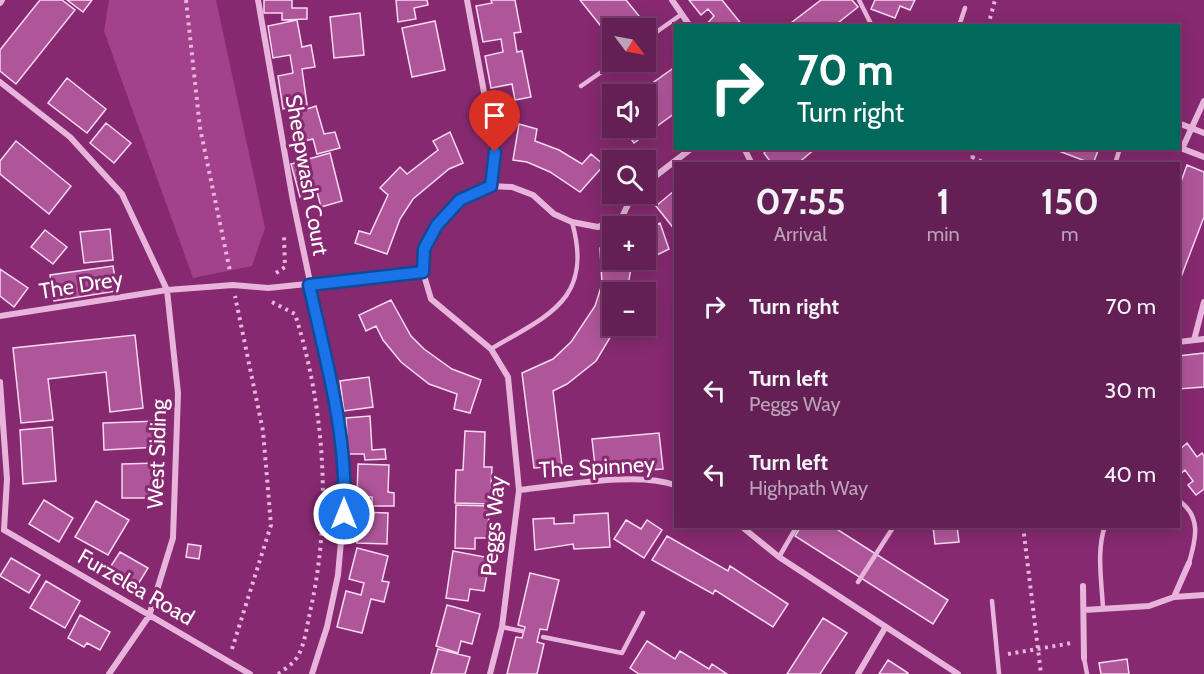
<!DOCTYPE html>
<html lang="en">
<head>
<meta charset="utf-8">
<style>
  :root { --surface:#641f54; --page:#6c2c5e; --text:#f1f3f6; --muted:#bba2b8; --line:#783d6b }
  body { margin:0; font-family:Cabin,sans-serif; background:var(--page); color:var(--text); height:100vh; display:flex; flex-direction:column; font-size:22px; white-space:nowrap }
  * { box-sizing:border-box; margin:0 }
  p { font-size:20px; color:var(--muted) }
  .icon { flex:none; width:33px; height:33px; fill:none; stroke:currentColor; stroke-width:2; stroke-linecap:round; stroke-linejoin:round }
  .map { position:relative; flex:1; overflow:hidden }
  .drawer { position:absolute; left:674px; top:162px; width:506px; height:366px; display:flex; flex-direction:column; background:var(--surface); border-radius:0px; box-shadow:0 3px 15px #0003,0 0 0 2px var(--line) }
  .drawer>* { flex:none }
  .guide { position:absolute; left:674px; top:24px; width:506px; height:126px; border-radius:0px; box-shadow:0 3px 15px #0003,0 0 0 2px var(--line); background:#00695c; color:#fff; overflow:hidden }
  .needle { width:39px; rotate:122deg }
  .buttons { position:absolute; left:602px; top:18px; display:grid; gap:12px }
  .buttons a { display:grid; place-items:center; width:54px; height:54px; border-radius:0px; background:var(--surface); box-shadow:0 3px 15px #0003,0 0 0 2px var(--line); font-size:30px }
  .pin { position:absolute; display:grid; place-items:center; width:51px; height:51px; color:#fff; margin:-62px -26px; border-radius:50% 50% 50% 0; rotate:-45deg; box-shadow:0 0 6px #0007 }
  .pin .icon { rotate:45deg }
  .me { position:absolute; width:66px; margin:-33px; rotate:0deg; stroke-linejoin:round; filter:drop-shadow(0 0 4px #0008) }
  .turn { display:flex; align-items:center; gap:21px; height:126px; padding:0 24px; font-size:27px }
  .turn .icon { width:78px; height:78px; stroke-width:2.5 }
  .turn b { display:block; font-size:42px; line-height:51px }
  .eta { display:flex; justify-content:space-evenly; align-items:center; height:102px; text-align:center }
  .eta b { font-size:36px; font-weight:800; line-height:42px }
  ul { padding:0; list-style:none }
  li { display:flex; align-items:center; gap:18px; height:84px; padding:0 24px }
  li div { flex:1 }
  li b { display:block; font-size:22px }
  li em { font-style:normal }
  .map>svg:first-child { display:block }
</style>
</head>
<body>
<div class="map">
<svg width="1204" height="674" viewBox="0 0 1204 674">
  <rect width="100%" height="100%" fill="#862970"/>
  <!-- green -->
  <path fill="#a4418d" d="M109,0H216L265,228L252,266L193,278L104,31Z"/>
  <!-- building -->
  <path fill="#af569a" stroke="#f6d8ef" stroke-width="1.5" d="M40,0H62L75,10L16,84L0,71V50Z
    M67,0H92L83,12Z
    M264,0H292V8H307V19L282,20V13H264Z
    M396,0H427L428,5L414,8L416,19L398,22Z
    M491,0H515L521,32L514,33L517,52L522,51L531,97L515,100L512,84L491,88L485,56L503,52L501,39L483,42L476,6L492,3Z
    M580,0H626L644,22L636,28H612V40Z
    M689,0H722L743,26H705L714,16L708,9L701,15Z
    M821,0H852L858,7L834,26H787Z
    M875,0H915L910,10L900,6L895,18L871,9Z
    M360,13L364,55L334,58L330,17Z
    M297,20L302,47L311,45L315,67L302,69L307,105L283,109L278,76L293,73L290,55L273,58L268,26Z
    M435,21L445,70L412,77L402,28Z
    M675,67V113L634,143L623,128H645V94H637Z
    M67,78L106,109L87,133L48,103Z
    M316,106L324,134L335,132L340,148L317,154L313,139L297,143L289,115Z
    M106,123L131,143L114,163L90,143Z
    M519,124L537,129L535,141L559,150L582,164L591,154L604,165L580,192L550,172L527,162L513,160Z
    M450,132L463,163L449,169L413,199L400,219L387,254L355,243L359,231L370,234L388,195L380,188L400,167L407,174L438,150L433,141Z
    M16,141L71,186L49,214L0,174V161Z
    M769,148H816L797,164H772L764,153Z
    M1051,148H1099L1093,164Z
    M330,153L342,201L321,207L317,192L300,197L291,164Z
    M1187,165L1204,172V217L1178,285V211L1180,204L1178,203V190Z
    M675,190V230L656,206Z
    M660,223L669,249L631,268L627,292H612V326H617L596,361L567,384L553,391L562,466L534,468L522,373L553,359L571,342L595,306L602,284L600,248L612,244V260H645V230Z
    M110,229L113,260L84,263L80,232Z
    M45,230L67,247L53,264L31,247Z
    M113,266L117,291L54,301L50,275Z
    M0,269L28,288L14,307L0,296Z
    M391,300L411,336L424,349L452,369L481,380L470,413L454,409L457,394L429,384L401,362L383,340L376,326L366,331L359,315Z
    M135,335L143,408L110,412L106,372L48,379L53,420L21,423L13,348Z
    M1204,353V387L1178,389V356Z
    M369,377L373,407L344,411L340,381Z
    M370,416L372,450L385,449L386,459L365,460L364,454H348L346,418Z
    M159,421V447L104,450L103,423Z
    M52,427L56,481L23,484L20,430Z
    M465,431L485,432L484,467H492L490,504L455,503L456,470H463Z
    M659,433L663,469L632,471L631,463L595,466L592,439Z
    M1187,443L1197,457L1202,453L1204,456V489L1196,495L1188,485L1193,481L1185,470L1178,476V451Z
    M158,463L159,498H122V464Z
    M358,464L389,465L388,492L394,493V506H372V497H357Z
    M44,500L73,518L59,542L29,524Z
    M96,501L129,520L108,555L75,537Z
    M456,505L489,506L488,538H475V549L455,548Z
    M358,512L388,513L387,544L357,543Z
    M608,513L610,547L574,549L573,544L535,550L533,519L554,518V524L574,523V515Z
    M626,520L641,529L647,520L662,530L644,558L614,539Z
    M801,526H832L948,600L933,624L795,536Z
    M933,526H957L959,542L935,544Z
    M667,536L728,571L730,566L788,604L773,627L715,590L713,594L652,560Z
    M188,544L201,546L199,559L186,557Z
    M357,548L388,556L382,581L389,582L384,602L371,599L362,633L337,627L346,591L361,595L364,583L349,579Z
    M453,551L490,558L484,591L470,589L468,601L446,598Z
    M120,552L148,568L137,586L109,569Z
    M11,558L40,575L29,593L0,576Z
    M530,573L559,580L547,630L540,629L537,642L544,644L537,674H507L516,637L522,638L525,627L518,625Z
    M46,581L80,601L65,628L30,608Z
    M447,605L480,614L472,644L461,641L458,653L436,646Z
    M80,615L110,632L100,650L87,643L84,647L68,638Z
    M823,618L847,633L820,674H787Z
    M647,641L675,659L680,651L709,669L712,664L727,674H639L630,668Z
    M438,649L470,657L465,674H431Z
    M1127,659L1129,674H1101L1099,663Z
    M888,660L908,673V674H879Z"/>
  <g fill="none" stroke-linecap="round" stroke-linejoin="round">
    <!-- path -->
    <path stroke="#e8b4dc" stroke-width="4" stroke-dasharray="3 4.5" stroke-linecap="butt" d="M186,0L200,128L230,271
      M988,26L995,0
      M972,148L973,164
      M972,157L987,164
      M276,273L285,267L284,237
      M272,302L295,314C325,408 332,516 310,612C307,626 305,643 298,656C293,664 285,669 278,674
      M1023,526L1041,674
      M232,649L271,525L263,431L235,296
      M1008,654L1072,643"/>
    <!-- lane -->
    <path stroke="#e8b4dc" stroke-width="4.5" d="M859,0L872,26
      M959,26L965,8
      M645,40L682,14
      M581,86L616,62
      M1115,164L1120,148
      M491,349C548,315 594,300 572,222
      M1178,500C1202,516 1196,539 1189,563
      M779,557L797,526
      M858,582L894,526
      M992,601L999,674
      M1103,609C1102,583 1096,551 1105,526
      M502,627L522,631
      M543,637L622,653L643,613
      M1084,658L1087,674"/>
    <!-- street -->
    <path stroke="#e8b4dc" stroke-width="6" d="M258,0L293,201L335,401L342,456L345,496L338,575L327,627L312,674
      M467,0L495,152L491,186
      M672,0L690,26
      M0,3L2,0
      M0,82L70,137L122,194L167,290L178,393L173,538L149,616L109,674
      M1178,123L1204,133
      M1178,147L1204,157
      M744,148L752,164
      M1182,149L1204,101
      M645,184L692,148
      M0,316L167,290L233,285L268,288L423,272
      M1194,340L1204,302
      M1178,342L1204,339
      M0,382L7,479L4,530
      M519,490C561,486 637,471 675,485
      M741,526L779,557L958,674
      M4,530L250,674
      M1083,586L1084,658
      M1174,597L1189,563
      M1084,610L1149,606L1174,597L1204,595
      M490,674L502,627L519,490L508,377L491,349L431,299L423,272L424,248L437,225L460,200L491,186L512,187L533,195L554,214L572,222L598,227L622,217L633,194
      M858,674L885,628"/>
  </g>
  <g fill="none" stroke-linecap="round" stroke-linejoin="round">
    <defs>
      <path id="route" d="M344,514C348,437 326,360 309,285L423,272L424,249L437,225L460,200L491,186L495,152"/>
    </defs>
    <!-- route casing -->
    <use href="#route" stroke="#114b97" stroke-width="15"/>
    <!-- route -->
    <use href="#route" stroke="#1a73e8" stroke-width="10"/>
  </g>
  <g text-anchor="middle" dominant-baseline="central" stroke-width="6" stroke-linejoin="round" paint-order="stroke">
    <!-- street labels -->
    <g font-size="22" fill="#fff" stroke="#862970">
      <text transform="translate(307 175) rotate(80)">Sheepwash Court</text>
      <text transform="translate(81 285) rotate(-9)">The Drey</text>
      <text transform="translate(157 454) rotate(-88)">West Siding</text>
      <text transform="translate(597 467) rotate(-3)">The Spinney</text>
      <text transform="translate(493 526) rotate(-85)">Peggs Way</text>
      <text transform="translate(136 587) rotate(30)">Furzelea Road</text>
    </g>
  </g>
</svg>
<div class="buttons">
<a><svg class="needle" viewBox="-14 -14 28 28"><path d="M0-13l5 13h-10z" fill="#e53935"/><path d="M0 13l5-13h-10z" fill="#bba2b8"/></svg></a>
<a><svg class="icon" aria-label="sound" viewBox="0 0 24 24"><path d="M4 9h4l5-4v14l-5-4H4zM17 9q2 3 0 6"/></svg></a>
<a><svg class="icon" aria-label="search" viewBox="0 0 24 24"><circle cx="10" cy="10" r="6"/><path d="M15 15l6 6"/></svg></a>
<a>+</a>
<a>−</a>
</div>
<div class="pin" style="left:495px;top:152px;background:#d93025"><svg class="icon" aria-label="arrive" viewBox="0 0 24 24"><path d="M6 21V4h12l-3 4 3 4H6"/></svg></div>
<svg class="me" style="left:344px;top:514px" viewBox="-20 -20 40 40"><circle r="17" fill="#1a73e8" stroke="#fff" stroke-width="3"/><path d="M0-11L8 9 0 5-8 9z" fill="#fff"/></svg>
<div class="guide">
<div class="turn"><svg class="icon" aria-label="right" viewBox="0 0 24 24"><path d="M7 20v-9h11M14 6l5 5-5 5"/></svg><div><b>70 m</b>Turn right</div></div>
</div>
<section class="drawer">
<div class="eta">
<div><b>07:55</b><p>Arrival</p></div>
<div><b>1</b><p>min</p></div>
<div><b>150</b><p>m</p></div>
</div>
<ul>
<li><svg class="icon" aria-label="right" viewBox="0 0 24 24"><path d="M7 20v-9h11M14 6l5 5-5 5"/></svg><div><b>Turn right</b></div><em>70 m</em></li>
<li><svg class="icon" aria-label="left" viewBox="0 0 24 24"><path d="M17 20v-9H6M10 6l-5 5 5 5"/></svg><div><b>Turn left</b><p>Peggs Way</p></div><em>30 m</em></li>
<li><svg class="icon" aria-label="left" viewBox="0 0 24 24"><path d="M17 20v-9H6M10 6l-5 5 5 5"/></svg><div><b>Turn left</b><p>Highpath Way</p></div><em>40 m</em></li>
</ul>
</section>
</div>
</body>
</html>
